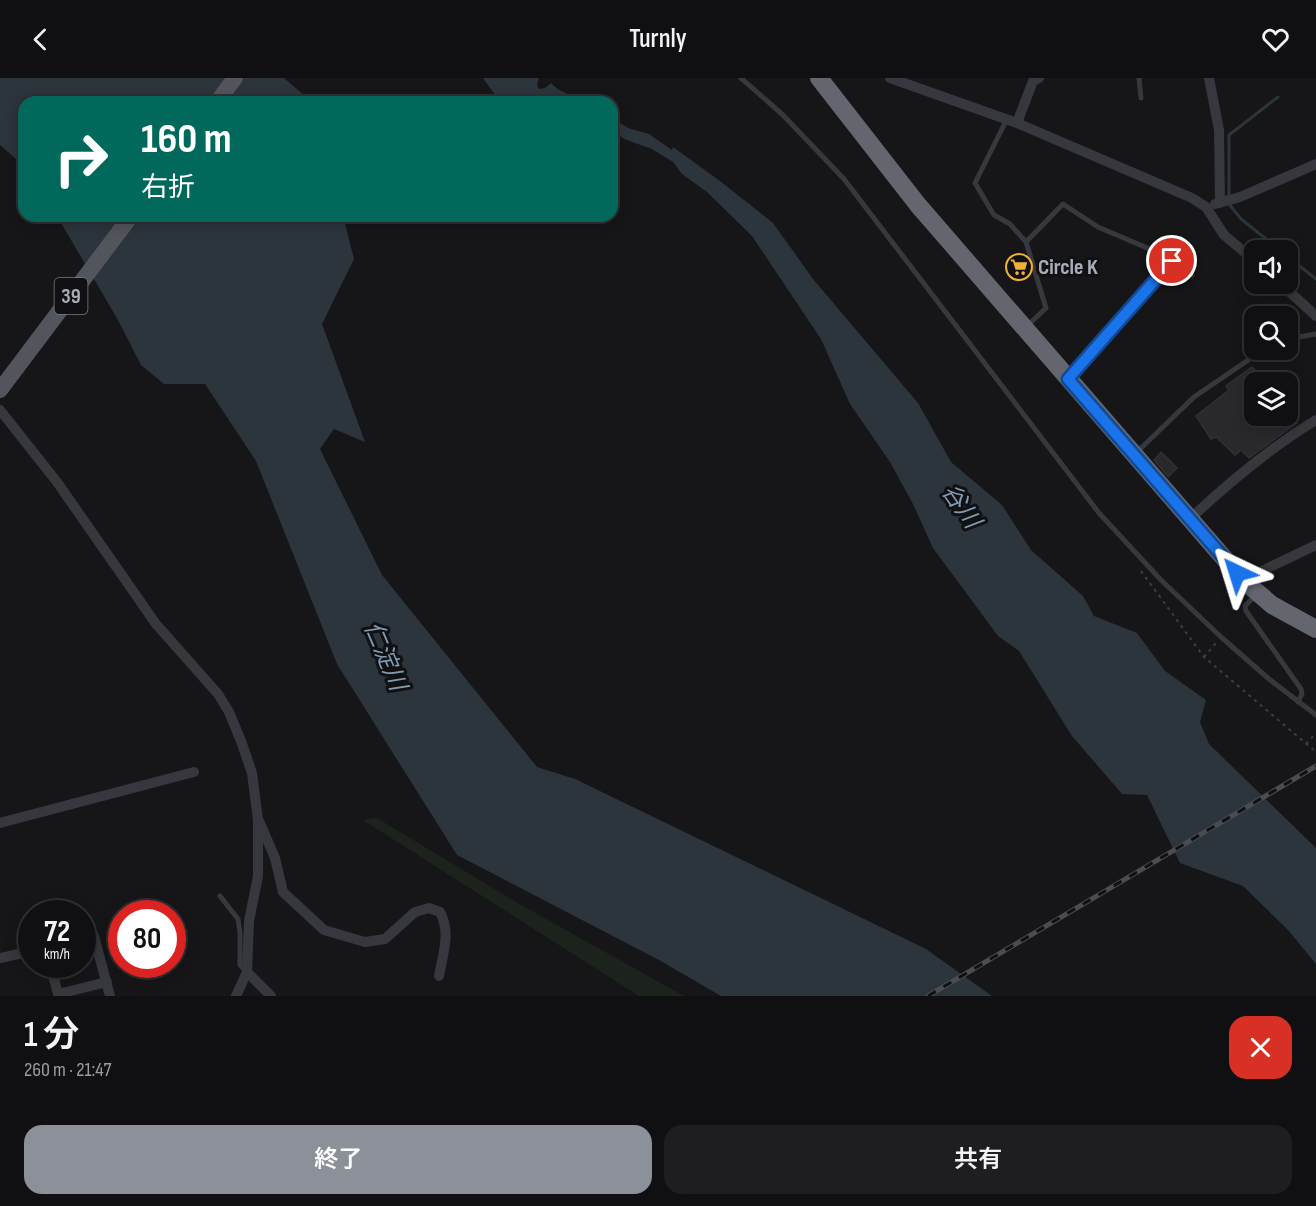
<!DOCTYPE html>
<html lang="ja">
<head>
<meta charset="utf-8">
<style>
  :root { --surface:#101012; --page:#1e1e20; --text:#f1f3f6; --muted:#9c9d9f; --line:#303032; --accent:#8c9099 }
  body { margin:0; font-family:"Sofia Sans Condensed","Noto Sans JP",sans-serif; background:var(--page); color:var(--text); height:100vh; display:flex; flex-direction:column; font-size:22px; white-space:nowrap }
  * { box-sizing:border-box; margin:0 }
  p { font-size:20px; color:var(--muted) }
  .icon { flex:none; width:33px; height:33px; fill:none; stroke:currentColor; stroke-width:2; stroke-linecap:round; stroke-linejoin:round }
  .map { position:relative; height:918px; overflow:hidden }
  .panel { display:flex; flex-direction:column; background:var(--surface); flex:1 }
  .panel>* { flex:none }
  .banner { position:absolute; left:18px; top:18px; width:600px; height:126px; border-radius:18px; box-shadow:0 3px 15px #0003,0 0 0 2px var(--line); background:#00695c; color:#fff; overflow:hidden }
  .buttons { position:absolute; left:1244px; top:162px; display:grid; gap:12px }
  .buttons a { display:grid; place-items:center; width:54px; height:54px; border-radius:12px; background:var(--surface); box-shadow:0 3px 15px #0003,0 0 0 2px var(--line); font-size:30px }
  .speed { position:absolute; left:18px; top:822px; display:flex; gap:12px; font-size:30px; font-weight:700; text-align:center }
  .speed>* { display:grid; place-content:center; width:78px; height:78px; border-radius:50%; background:var(--surface); box-shadow:0 3px 15px #0003,0 0 0 2px var(--line); line-height:1 }
  .speed small { font-size:15px; font-weight:400 }
  .speed .limit { border:9px solid #d22; background:#fff; color:#111 }
  .pin { position:absolute; display:grid; place-items:center; width:51px; height:51px; color:#fff; margin:-26px; border:3px solid #fff; border-radius:50%; box-shadow:0 2px 6px #0007 }
  .me { position:absolute; width:66px; margin:-33px; rotate:319deg; stroke-linejoin:round; filter:drop-shadow(0 0 4px #0008) }
  .turn { display:flex; align-items:center; gap:21px; height:126px; padding:0 24px; font-size:27px }
  .turn .icon { width:78px; height:78px; stroke-width:2.5 }
  .turn b { display:block; font-size:42px; line-height:51px }
  .round { display:grid; place-items:center; flex:none; width:63px; height:63px; border-radius:18px; background:var(--page) }
  .summary { display:flex; align-items:center; justify-content:space-between; height:102px; padding:0 24px }
  h1 { font-size:36px; font-weight:600; line-height:45px }
  .cta { display:flex; gap:12px; margin-top:auto; padding:12px 24px }
  .cta a { flex:1; height:69px; border-radius:18px; background:var(--accent); color:#fff; font-size:24px; font-weight:600; line-height:69px; text-align:center }
  .cta a+a { background:var(--page); color:var(--text) }
  header { display:flex; justify-content:space-between; align-items:center; height:78px; padding:0 24px; background:var(--surface); font-size:27px; font-weight:600 }
  .map>svg:first-child { display:block }
</style>
</head>
<body>
<header><svg class="icon" aria-label="back" viewBox="0 0 24 24"><path d="M15 5l-7 7 7 7"/></svg>Turnly<svg class="icon" aria-label="heart" viewBox="0 0 24 24"><path d="M12 20l-8-8c-3-5 5-10 8-4 3-6 11-1 8 4z"/></svg></header>
<div class="map">
<svg width="1316" height="918" viewBox="0 0 1316 918">
  <rect width="100%" height="100%" fill="#161618"/>
  <!-- green -->
  <path fill="#1c231d" d="M377,740L514,823L684,918H639L363,742Z"/>
  <!-- water -->
  <path fill="#2c353c" d="M0,0H284L312,24H24V88L0,67Z
    M483,0H539L537,7L539,11L545,10L551,5C565,19 572,15 588,24H500Z
    M612,40L628,50L649,56L672,72L673,69L720,103L773,145L813,201L918,325L951,384L1002,427L1031,472L1083,518L1094,538L1137,555L1165,593L1206,622L1200,644L1209,666L1316,770V886L1288,852L1243,808L1180,785L1147,717L1122,716L1072,658L1019,573L998,558L933,470L913,426L890,384L850,326L821,261L752,158L707,114L682,96L673,84L652,71L624,61L612,52Z
    M57,138H343L354,181L322,246L365,364L334,351L320,371L382,497L537,689L575,701L926,871L992,918H721L659,882L457,777L337,586L256,383L205,306H164L141,287L118,242Z"/>
  <g fill="none" stroke-linecap="round" stroke-linejoin="round">
    <!-- stream -->
    <path stroke="#2c353c" stroke-width="3" d="M1229,119V57L1278,19
      M1229,126L1241,141L1280,172
      M1287,178L1316,201"/>
  </g>
  <!-- building -->
  <path fill="#29292c" stroke="#303034" stroke-width="1.5" d="M1252,289L1257,294L1261,293L1269,304H1254V338H1290L1297,345L1249,380L1241,372L1235,377L1216,359L1211,361L1196,338L1229,312L1226,308Z
    M1161,374L1177,390L1168,399L1154,382Z"/>
  <g fill="none" stroke-linecap="round" stroke-linejoin="round">
    <!-- path -->
    <path stroke="#3d3f44" stroke-width="2" stroke-dasharray="3 4.5" stroke-linecap="butt" d="M1141,493L1204,579L1316,674
      M1204,579L1216,565
      M1306,666L1316,655"/>
    <!-- lane -->
    <path stroke="#37383d" stroke-width="5" d="M741,0L783,37L844,101L1099,435L1161,502L1221,559L1269,601L1316,637
      M1139,0L1141,20
      M1007,41L975,105L994,137L1010,146L1026,164
      M1028,247L1046,230L1026,164L1063,126L1098,149L1145,169L1172,183L1192,197
      M1287,261L1316,256
      M1071,298L1172,183
      M1136,375L1194,319L1263,272
      M1256,517L1245,528L1246,533L1301,611L1302,616L1298,624
      M220,818L238,841L240,855V887L247,894"/>
    <!-- street -->
    <path stroke="#37383d" stroke-width="10" d="M890,0L1017,45L1192,120L1206,129L1224,157L1254,182
      M1209,0L1219,52L1220,125
      M1017,45L1033,3L1039,0
      M1215,126L1240,119L1316,86
      M1281,206L1316,238
      M0,332L57,404L156,546L218,616L229,634L241,663L252,695L258,742V798L249,843L247,894L236,918
      M1190,441C1229,404 1270,370 1316,342
      M1243,502L1316,467
      M0,745L194,694
      M260,745L275,780L283,814L324,852L365,864L385,861L415,834L429,830L440,834C451,854 443,876 439,898
      M82,861L94,858L110,918
      M0,880L32,873
      M50,886L58,916L107,904
      M247,894L271,918"/>
    <!-- primary -->
    <path stroke="#53555c" stroke-width="16" d="M217,24L235,0
      M0,312L131,138"/>
    <!-- highway -->
    <path stroke="#63666e" stroke-width="18" d="M819,0L918,127L1243,502L1272,527L1316,551"/>
    <defs>
      <path id="rail" d="M928,918L1316,688"/>
    </defs>
    <!-- rail casing -->
    <use href="#rail" stroke="#4a4c52" stroke-width="5"/>
    <!-- rail -->
    <use href="#rail" stroke="#111113" stroke-width="3" stroke-dasharray="9" stroke-linecap="butt"/>
  </g>
  <g fill="none" stroke-linecap="round" stroke-linejoin="round">
    <defs>
      <path id="route" d="M1172,183L1068,301L1237,495"/>
    </defs>
    <!-- route casing -->
    <use href="#route" stroke="#114b97" stroke-width="15"/>
    <!-- route -->
    <use href="#route" stroke="#1a73e8" stroke-width="10"/>
  </g>
  <!-- icons -->
  <defs>
    <symbol id="supermarket-ring" viewBox="-11 -11 22 22"><circle r="9.5" fill="#111113" stroke="#f2b134" stroke-width="1.5"/><path d="M-6-5.5h2.5l.6 2H6L4.5 2H-2.5L-4.4-4H-6ZM-1.5 3.2a1.3 1.3 0 1 0 .1 0ZM3 3.2a1.3 1.3 0 1 0 .1 0Z" fill="#f2b134"/></symbol>
  </defs>
  <g fill-rule="evenodd">
    <use href="#supermarket-ring" x="1004" y="174" width="30" height="30"/>
  </g>
  <g text-anchor="middle" dominant-baseline="central" stroke-width="6" stroke-linejoin="round" paint-order="stroke">
    <!-- shield labels -->
    <rect fill="#111113" stroke="#7b7e86" stroke-width="1.5" x="54.5" y="200" width="33" height="36" rx="4.5"/>
    <g font-size="21" font-weight="bold" fill="#a8adb8">
      <text x="71" y="218">39</text>
    </g>
    <!-- poi labels -->
    <g font-size="22" font-weight="bold" fill="#a8adb8" stroke="#111113" text-anchor="start">
      <text x="1038" y="189">Circle K</text>
    </g>
    <!-- water labels -->
    <g font-size="24" font-style="italic" fill="#7f9bb3" stroke="#111113">
      <text transform="translate(961 428) rotate(55)">谷川</text>
      <text transform="translate(385 578) rotate(67)">仁淀川</text>
    </g>
  </g>
</svg>
<div class="buttons">
<a><svg class="icon" aria-label="sound" viewBox="0 0 24 24"><path d="M4 9h4l5-4v14l-5-4H4zM17 9q2 3 0 6"/></svg></a>
<a><svg class="icon" aria-label="search" viewBox="0 0 24 24"><circle cx="10" cy="10" r="6"/><path d="M15 15l6 6"/></svg></a>
<a><svg class="icon" aria-label="layers" viewBox="0 0 24 24"><path d="M12 4l9 5-9 5-9-5zM3 14l9 5 9-5"/></svg></a>
</div>
<div class="speed"><div>72<small>km/h</small></div><div class="limit">80</div></div>
<div class="pin" style="left:1172px;top:183px;background:#d93025"><svg class="icon" aria-label="arrive" viewBox="0 0 24 24"><path d="M6 21V4h12l-3 4 3 4H6"/></svg></div>
<svg class="me" style="left:1237px;top:495px" viewBox="-20 -20 40 40"><path d="M0-17L14 15 0 8-14 15z" fill="#1a73e8" stroke="#fff" stroke-width="4"/></svg>
<div class="banner">
<div class="turn"><svg class="icon" aria-label="right" viewBox="0 0 24 24"><path d="M7 20v-9h11M14 6l5 5-5 5"/></svg><div><b>160 m</b>右折</div></div>
</div>
</div>
<section class="panel">
<div class="summary"><div><h1>1 分</h1><p>260 m · 21:47</p></div><a class="round" style="background:#d93025;color:#fff"><svg class="icon" aria-label="close" viewBox="0 0 24 24"><path d="M6 6l12 12M18 6L6 18"/></svg></a></div>
<div class="cta"><a>終了</a><a>共有</a></div>
</section>
</body>
</html>
